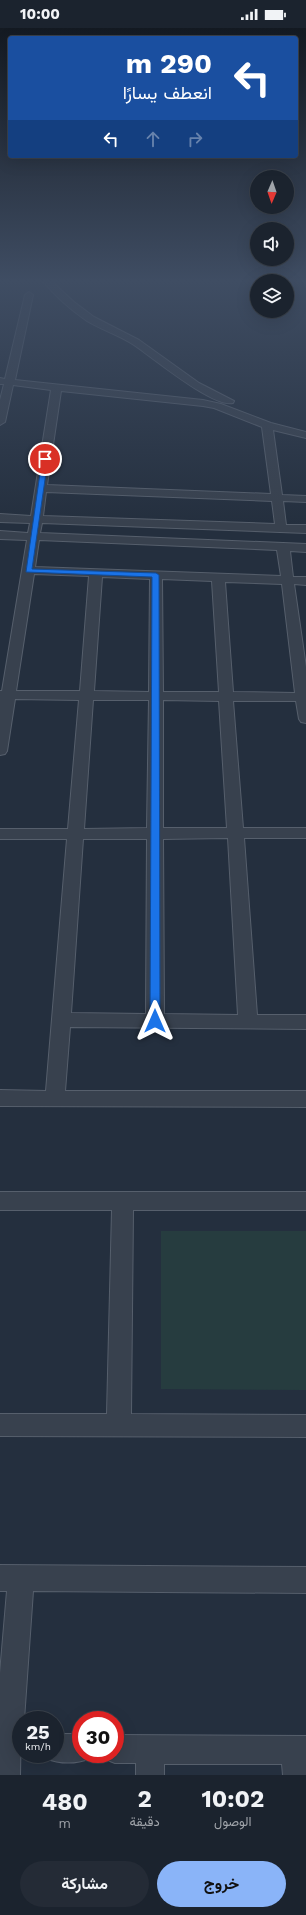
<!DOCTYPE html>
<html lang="ar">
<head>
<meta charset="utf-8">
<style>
  :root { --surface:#1b232e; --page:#242b36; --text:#f1f3f6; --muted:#a0a4aa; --line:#39404a; --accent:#8ab4f8 }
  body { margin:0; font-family:"Work Sans",Vazirmatn,sans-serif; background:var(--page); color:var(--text); direction:rtl; height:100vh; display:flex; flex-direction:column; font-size:15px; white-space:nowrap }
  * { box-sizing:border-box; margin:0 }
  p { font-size:13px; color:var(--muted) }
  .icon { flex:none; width:22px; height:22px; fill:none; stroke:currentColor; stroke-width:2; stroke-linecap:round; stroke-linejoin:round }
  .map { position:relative; height:1747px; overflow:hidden; direction:ltr }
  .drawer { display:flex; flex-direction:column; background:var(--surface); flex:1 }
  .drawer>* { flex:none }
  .banner { position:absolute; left:8px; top:8px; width:290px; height:122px; border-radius:4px; box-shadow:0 4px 16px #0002,0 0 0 1px var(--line); direction:rtl; background:#1a4fa0; color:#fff; overflow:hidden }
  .needle { width:26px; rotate:182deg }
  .tools { position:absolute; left:250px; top:142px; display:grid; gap:8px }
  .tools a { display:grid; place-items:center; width:44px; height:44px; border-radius:50%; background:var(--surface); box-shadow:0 4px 16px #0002,0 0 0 1px var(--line); font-size:20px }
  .speed { position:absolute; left:12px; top:1683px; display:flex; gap:8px; font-size:20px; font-weight:700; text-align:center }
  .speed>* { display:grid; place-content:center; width:52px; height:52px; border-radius:50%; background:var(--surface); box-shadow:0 4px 16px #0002,0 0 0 1px var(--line); line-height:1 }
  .speed small { font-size:10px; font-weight:400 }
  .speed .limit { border:6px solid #d22; background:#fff; color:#111 }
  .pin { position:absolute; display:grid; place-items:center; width:34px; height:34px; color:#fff; margin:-17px; border:2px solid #fff; border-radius:50%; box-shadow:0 1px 4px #0007 }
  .me { position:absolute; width:44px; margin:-22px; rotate:0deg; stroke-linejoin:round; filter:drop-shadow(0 0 3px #0008) }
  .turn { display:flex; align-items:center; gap:14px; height:84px; padding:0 20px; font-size:18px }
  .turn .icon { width:52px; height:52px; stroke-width:2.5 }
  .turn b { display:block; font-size:28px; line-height:34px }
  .lanes { display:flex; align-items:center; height:38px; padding:0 20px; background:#0003; justify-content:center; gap:20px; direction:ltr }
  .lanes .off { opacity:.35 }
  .eta { display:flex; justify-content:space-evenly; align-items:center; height:68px; text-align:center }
  .eta b { font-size:24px; font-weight:700; line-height:28px }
  .button { display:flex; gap:8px; margin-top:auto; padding:8px 20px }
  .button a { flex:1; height:46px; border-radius:24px; background:var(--accent); color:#111; font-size:16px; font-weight:700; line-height:46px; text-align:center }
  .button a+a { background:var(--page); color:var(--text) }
  .status { display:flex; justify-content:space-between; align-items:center; height:28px; padding:0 20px; background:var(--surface); direction:ltr }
  .status svg { height:11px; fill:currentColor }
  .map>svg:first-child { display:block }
</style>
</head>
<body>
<div class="status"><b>10:00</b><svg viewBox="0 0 49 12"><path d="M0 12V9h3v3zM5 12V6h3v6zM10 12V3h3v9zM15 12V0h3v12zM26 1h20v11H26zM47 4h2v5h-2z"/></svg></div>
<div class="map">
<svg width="306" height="1747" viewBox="0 0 306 1747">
  <rect width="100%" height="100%" fill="#242f3e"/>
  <!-- green -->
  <path fill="#263c3f" d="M161,1203H306V1362L161,1361Z"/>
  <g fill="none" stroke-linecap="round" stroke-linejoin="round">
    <defs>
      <path id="street" d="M42,252H50L74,274L94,289L139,312L199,355L234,373L233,375C213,380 152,329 134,317C119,307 102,302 87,293C71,282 54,267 42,252Z
        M29,264L33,267L15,352L203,372L221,376L271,395L306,404V410L273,402L282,467L306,468V474L283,473L286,497H306V505L42,495L40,505L306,516V524L290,523L293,549H306V557L294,556L306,639V695L301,694L299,691L296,673H233L243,800H306V810H244L257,987H306V1001L70,999L65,1063H306V1079L0,1078V1062L46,1063L67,811H0V801H68L79,672L15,671L7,723L5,726L0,727V663H2L27,512L0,511V503L28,505L30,495L0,494V486L31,488L51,362L13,357L5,394L0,397V372L4,356H0V350L5,351L25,267ZM61,363L203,378L214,380L262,399L271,466L47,457ZM46,464L272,473L275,496L43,488ZM39,512L277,522L281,548L35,539ZM34,546L89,548L80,663H16ZM102,549L150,551L149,664L94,663ZM162,551L212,553L219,664H163ZM225,554L282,556L295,665L233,664ZM93,672H149L147,800L84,801ZM163,672L219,673L227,800H163ZM228,810L238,987L164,986L163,811ZM83,811H147L146,986L71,985Z
        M0,1164H306V1182H133L131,1386L306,1387V1409L0,1408V1386H107L112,1182H0Z
        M0,1537L306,1539V1565L33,1563L24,1692H21L20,1747H0V1645L7,1563H0Z
        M55,1706H81V1726H93L91,1730C76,1736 60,1736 45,1730L43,1726H55Z
        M115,1707L306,1708V1747H283L282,1736H164V1747H136V1735H115L105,1731L103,1726H115Z"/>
    </defs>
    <!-- street casing -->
    <use href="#street" stroke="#565f6c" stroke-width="2"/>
    <!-- street -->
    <use href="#street" fill="#38414e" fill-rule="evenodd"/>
  </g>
  <!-- sky -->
  <linearGradient id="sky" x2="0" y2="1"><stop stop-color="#141a22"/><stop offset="0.51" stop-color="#3f4d63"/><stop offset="1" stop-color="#3f4d63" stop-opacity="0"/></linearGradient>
  <rect width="306" height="496" fill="url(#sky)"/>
  <!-- route -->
  <path fill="#1a73e8" stroke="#114b97" d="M45,429L48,431L32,541L156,545L159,547L160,993L155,997L150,993L152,549L26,544L42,431Z"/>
</svg>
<div class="tools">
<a><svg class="needle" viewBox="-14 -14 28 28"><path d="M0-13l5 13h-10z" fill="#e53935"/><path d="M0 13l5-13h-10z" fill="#a0a4aa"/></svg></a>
<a><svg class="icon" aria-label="sound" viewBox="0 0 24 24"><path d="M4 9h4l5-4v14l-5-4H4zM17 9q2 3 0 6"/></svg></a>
<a><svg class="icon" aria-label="layers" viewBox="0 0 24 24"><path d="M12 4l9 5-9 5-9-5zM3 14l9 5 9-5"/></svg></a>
</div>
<div class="speed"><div>25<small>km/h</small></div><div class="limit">30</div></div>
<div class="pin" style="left:45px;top:431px;background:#d93025"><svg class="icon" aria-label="arrive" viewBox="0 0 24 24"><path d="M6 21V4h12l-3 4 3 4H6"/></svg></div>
<svg class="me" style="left:155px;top:993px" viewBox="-20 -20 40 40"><path d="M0-17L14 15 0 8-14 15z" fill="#1a73e8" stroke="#fff" stroke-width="4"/></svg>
<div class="banner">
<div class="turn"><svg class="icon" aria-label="left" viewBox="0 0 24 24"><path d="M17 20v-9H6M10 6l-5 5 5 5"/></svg><div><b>290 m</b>انعطف يسارًا</div></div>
<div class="lanes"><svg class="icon" aria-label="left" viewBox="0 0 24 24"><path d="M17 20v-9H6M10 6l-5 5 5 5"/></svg><svg class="icon off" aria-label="ahead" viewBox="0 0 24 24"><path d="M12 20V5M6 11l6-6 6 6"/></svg><svg class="icon off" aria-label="right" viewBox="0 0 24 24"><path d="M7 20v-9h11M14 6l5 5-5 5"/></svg></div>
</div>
</div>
<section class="drawer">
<div class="eta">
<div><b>10:02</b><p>الوصول</p></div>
<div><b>2</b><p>دقيقة</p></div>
<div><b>480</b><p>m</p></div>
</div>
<div class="button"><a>خروج</a><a>مشاركة</a></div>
</section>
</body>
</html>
